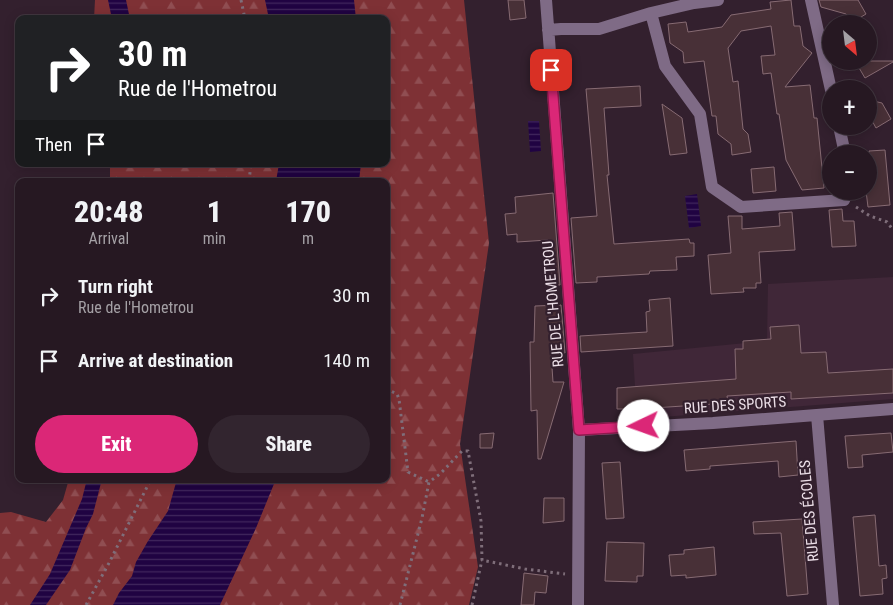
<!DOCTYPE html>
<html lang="en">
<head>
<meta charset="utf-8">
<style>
  :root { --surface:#261822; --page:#32252f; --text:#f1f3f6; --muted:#a4a0a5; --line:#423740; --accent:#db2777 }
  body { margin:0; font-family:"Roboto Condensed",sans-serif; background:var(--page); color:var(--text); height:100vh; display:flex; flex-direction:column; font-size:19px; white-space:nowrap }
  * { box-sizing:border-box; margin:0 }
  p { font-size:16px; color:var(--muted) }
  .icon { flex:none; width:28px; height:28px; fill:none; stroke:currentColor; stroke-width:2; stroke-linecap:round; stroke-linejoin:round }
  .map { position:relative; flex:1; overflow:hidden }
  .side { position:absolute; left:15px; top:178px; width:375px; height:305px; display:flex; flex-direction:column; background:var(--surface); border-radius:10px; box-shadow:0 2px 12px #0003,0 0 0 1px var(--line) }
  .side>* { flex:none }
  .hud { position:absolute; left:15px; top:15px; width:375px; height:152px; border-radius:10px; box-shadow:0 2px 12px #0003,0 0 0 1px var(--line); background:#202124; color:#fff; overflow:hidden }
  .needle { width:32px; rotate:152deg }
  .tools { position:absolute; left:822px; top:15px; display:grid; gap:10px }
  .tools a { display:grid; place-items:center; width:55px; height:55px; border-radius:50%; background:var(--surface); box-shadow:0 2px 12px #0003,0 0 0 1px var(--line); font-size:25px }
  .pin { position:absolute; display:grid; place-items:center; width:42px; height:42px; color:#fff; margin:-21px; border-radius:10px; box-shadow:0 2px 8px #0006 }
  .me { position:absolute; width:55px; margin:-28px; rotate:267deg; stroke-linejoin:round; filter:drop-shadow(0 0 4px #0008) }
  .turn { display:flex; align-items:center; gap:18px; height:105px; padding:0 20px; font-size:22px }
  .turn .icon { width:65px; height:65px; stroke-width:2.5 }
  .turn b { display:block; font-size:35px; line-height:42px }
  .then { display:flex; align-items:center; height:48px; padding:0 20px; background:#0003; gap:10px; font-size:19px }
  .eta { display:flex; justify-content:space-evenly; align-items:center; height:85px; text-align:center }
  .eta b { font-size:30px; font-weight:800; line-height:35px }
  .button { display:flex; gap:10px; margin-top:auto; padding:10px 20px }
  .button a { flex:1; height:58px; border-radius:30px; background:var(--accent); color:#fff; font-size:20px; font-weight:800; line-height:58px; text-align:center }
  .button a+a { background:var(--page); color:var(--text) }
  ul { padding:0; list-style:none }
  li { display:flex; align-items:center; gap:15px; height:65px; padding:0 20px }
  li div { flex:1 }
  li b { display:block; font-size:19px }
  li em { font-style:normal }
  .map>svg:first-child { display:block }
</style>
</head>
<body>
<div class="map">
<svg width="893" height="605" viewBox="0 0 893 605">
  <defs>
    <pattern id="forest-firs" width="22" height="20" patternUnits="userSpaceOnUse" patternTransform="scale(1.25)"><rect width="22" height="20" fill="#7e3135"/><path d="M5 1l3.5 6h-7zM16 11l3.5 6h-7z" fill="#904e52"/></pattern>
    <pattern id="water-rules" width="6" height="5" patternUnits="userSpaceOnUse" patternTransform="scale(1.25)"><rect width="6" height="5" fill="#200342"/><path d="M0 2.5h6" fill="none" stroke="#41275d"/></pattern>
  </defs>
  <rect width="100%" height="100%" fill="#33202e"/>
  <!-- built -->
  <path fill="#402738" d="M893,277V399L637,419L633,354L767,341L768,284Z"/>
  <!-- forest -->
  <path fill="url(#forest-firs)" d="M95,0H464L489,243L460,444L478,567L469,605H0V513L11,512L46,522L63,500L69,479H386V181H110V164H386V19H94Z"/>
  <!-- water -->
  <path fill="url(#water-rules)" d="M108,0H126L130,19H112Z
    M265,0H354L356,19H269Z
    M528,121H539L541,151L530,152Z
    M279,164H361L359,181H276Z
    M697,194L701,226L689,228L685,196Z
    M87,479H102L93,514L86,528L70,570L46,605H30L50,574L82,499Z
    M177,479H276L256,528L220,605H113L119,593L132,576L136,562L148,541L168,511Z"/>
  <!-- building -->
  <path fill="#483037" stroke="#876b73" d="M508,0H524L526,18L510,20Z
    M791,0L794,26H800L803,46L812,53L785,87L810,85L814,118H817L824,188L802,190L786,160L779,114H777L771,73L763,74L761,56L775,55L771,26L741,31L728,48L733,82L738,81L743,129L748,134L751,152L732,155L731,144L718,134L716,116H712L704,61L684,63L683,52L670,43L668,24L686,22L688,32L722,27L731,15L771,9L770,2Z
    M819,0H858L866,14L851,23L846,14L821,7Z
    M855,61H893V62L865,78Z
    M640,86L641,106L604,108L609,175H607L614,244L689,239L690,243H694V256L676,257L677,270L650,271L649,274L597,277V282L576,283L571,218L597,216L586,89Z
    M869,100L882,103L891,119L876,128L869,115Z
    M662,104L682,118L687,153L670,155Z
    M885,150L890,205L868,207L866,191H869V151Z
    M774,167L776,191L753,193L751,169Z
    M553,193L560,285H553L548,240L517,242V234L507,235L505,214L516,213L515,197Z
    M842,209L843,221H854L856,246L832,247L829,210Z
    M792,212L795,250L759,252L761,283H756V288H743L744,292L711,294L708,255L731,253L728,216H742V229L780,226L779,213Z
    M670,298L673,346L581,352L580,336L647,332L646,312L650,311L649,300Z
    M561,305L565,353H551L553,382H564L541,459H538L537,410L531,411L530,342H534L535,306Z
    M799,325L801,353L826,352L828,373L893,369V393L791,399V392L727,396L728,403L638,409H617V388L736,379L735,349H743V341L771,339L770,327Z
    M494,433L492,448H480V434Z
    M891,433L893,452L862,455L863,467L848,468L845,436Z
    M796,441L798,475L779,477L778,461L710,466V469L686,471L684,450Z
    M620,462L624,518L606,519L602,463Z
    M544,498H564V521L543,523Z
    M875,515L879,566L886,565L887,578L882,579L883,594L860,596L853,517Z
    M802,519L808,594L787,596L781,533L754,534L753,522Z
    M607,542L644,543L643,576H637V582L605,581Z
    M714,547L716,575L686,578V575L671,576L669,555L684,554V550Z
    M524,573L548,576L546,593L535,592L534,605H521Z"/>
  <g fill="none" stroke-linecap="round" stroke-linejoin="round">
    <!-- path -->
    <path stroke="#7f6e7a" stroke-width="3" stroke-dasharray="2.5 4" stroke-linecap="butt" d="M241,0L245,19
      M249,181L251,164
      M856,207L870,216L887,222L893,230
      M386,389L397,394L399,399L408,472L429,482
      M86,605L109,563L151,479
      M400,605L422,518L429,482L440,474L462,451H468L481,521L482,560L525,569L565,574
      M472,605L482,560"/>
    <!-- minor -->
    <path stroke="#7f6b86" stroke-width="12" d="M546,0L579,430L578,605
      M811,0L831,90
      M651,13L665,66L700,114L712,187L741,207L844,200L848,191
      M548,30L561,29H599L651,13L694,3L718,0
      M839,126L845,154
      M817,415L833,605
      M579,430L713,423L893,409"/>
  </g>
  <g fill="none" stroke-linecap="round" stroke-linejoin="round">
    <defs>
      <path id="route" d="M551,70L579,430L644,426"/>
    </defs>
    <!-- route casing -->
    <use href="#route" stroke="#8e194d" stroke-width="12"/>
    <!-- route -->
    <use href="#route" stroke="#db2777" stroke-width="9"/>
  </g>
  <g text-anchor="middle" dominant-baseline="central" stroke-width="4.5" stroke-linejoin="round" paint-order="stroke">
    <!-- street labels -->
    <g font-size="15" fill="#ebdee7" stroke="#33202e">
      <text transform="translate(553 304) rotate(-95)">RUE DE L'HOMETROU</text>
      <text transform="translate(735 405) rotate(-4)">RUE DES SPORTS</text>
      <text transform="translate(809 511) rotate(-95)">RUE DES ÉCOLES</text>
    </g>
  </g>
</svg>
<div class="tools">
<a><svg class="needle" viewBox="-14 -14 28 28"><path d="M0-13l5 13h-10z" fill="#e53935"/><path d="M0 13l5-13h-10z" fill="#a4a0a5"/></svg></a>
<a>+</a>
<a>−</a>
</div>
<div class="pin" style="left:551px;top:70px;background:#d93025"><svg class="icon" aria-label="arrive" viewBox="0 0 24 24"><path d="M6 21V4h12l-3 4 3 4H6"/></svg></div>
<svg class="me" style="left:644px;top:426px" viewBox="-20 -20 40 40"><circle r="19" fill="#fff"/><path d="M0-13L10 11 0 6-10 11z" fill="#db2777"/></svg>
<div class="hud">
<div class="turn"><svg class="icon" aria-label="right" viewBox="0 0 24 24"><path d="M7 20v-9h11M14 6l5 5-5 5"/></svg><div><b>30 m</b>Rue de l'Hometrou</div></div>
<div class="then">Then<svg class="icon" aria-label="arrive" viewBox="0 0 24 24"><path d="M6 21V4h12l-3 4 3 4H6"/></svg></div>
</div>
<section class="side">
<div class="eta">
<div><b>20:48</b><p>Arrival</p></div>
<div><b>1</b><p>min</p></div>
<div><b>170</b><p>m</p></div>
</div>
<ul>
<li><svg class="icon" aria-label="right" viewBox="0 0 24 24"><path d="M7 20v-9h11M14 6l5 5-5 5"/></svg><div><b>Turn right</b><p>Rue de l'Hometrou</p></div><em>30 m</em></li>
<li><svg class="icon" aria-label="arrive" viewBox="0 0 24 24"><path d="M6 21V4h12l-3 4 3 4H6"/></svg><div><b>Arrive at destination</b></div><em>140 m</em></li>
</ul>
<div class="button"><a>Exit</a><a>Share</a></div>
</section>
</div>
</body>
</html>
